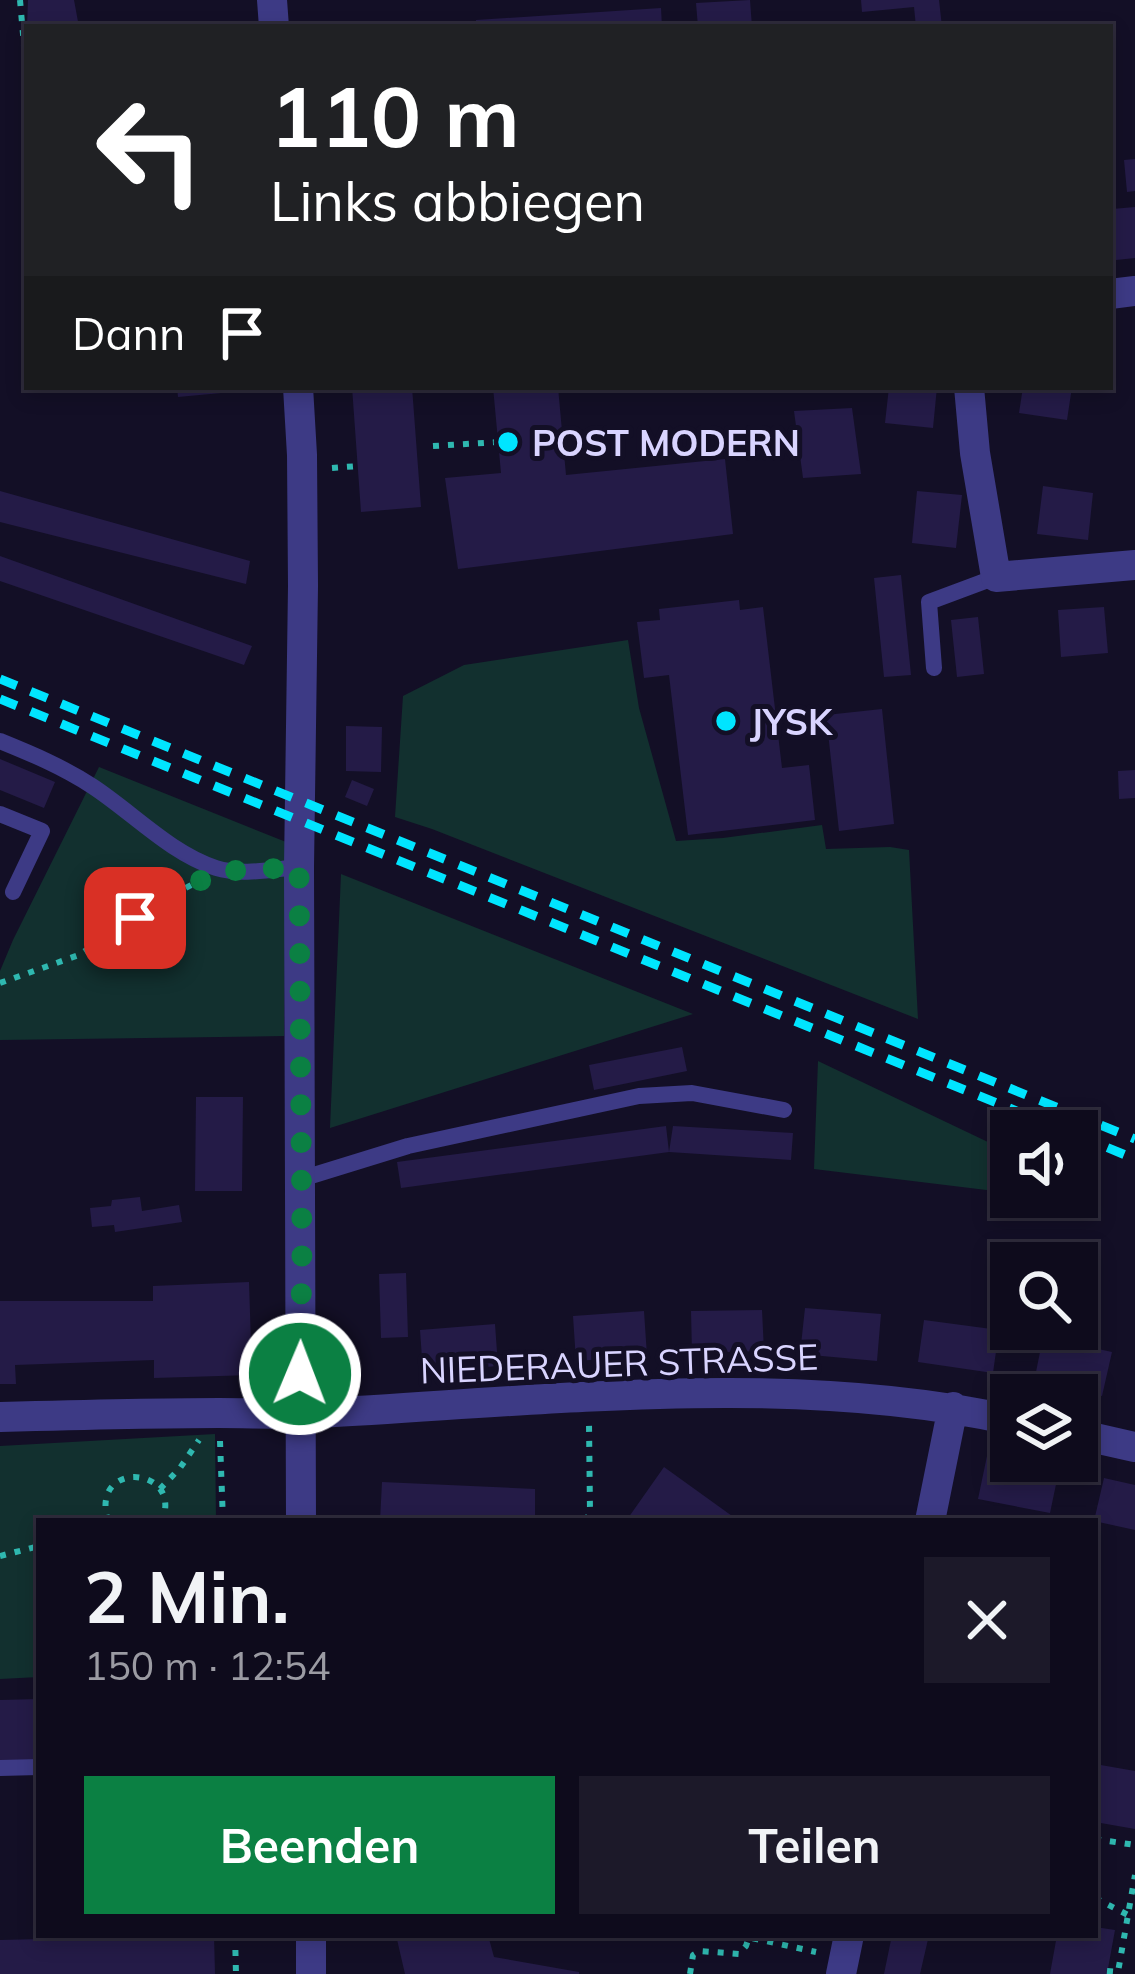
<!DOCTYPE html>
<html lang="de">
<head>
<meta charset="utf-8">
<style>
  :root { --surface:#0e0b1c; --page:#1c1929; --text:#f1f3f6; --muted:#9b9ba3; --line:#2e2b3b; --accent:#0b8043 }
  body { margin:0; font-family:Mulish,sans-serif; background:var(--page); color:var(--text); height:100vh; display:flex; flex-direction:column; font-size:45px; white-space:nowrap }
  * { box-sizing:border-box; margin:0 }
  p { font-size:39px; color:var(--muted) }
  .icon { flex:none; width:66px; height:66px; fill:none; stroke:currentColor; stroke-width:2; stroke-linecap:round; stroke-linejoin:round }
  .map { position:relative; flex:1; overflow:hidden }
  .panel { position:absolute; left:36px; top:1518px; width:1062px; height:420px; display:flex; flex-direction:column; background:var(--surface); border-radius:0px; box-shadow:0 6px 18px #0003,0 0 0 3px var(--line) }
  .panel>* { flex:none }
  .top-card { position:absolute; left:24px; top:24px; width:1089px; height:366px; border-radius:0px; box-shadow:0 6px 18px #0003,0 0 0 3px var(--line); background:#202124; color:#fff; overflow:hidden }
  .controls { position:absolute; left:990px; top:1110px; display:grid; gap:24px }
  .controls a { display:grid; place-items:center; width:108px; height:108px; border-radius:0px; background:var(--surface); box-shadow:0 6px 18px #0003,0 0 0 3px var(--line); font-size:60px }
  .pin { position:absolute; display:grid; place-items:center; width:102px; height:102px; color:#fff; margin:-51px; border-radius:24px; box-shadow:0 6px 18px #0006 }
  .me { position:absolute; width:132px; margin:-66px; rotate:1deg; stroke-linejoin:round; filter:drop-shadow(0 0 9px #0008) }
  .turn { display:flex; align-items:center; gap:42px; height:252px; padding:0 48px; font-size:54px }
  .turn .icon { width:156px; height:156px; stroke-width:2.5 }
  .turn b { display:block; font-size:84px; line-height:102px }
  .then { display:flex; align-items:center; height:114px; padding:0 48px; background:#0003; gap:24px; font-size:45px }
  .round { display:grid; place-items:center; flex:none; width:126px; height:126px; border-radius:0px; background:var(--page) }
  .overview { display:flex; align-items:center; justify-content:space-between; height:204px; padding:0 48px }
  h1 { font-size:72px; font-weight:700; line-height:90px }
  .action { display:flex; gap:24px; margin-top:auto; padding:24px 48px }
  .action a { flex:1; height:138px; border-radius:0px; background:var(--accent); color:#fff; font-size:48px; font-weight:700; line-height:138px; text-align:center }
  .action a+a { background:var(--page); color:var(--text) }
  .map>svg:first-child { display:block }
</style>
</head>
<body>
<div class="map">
<svg width="1135" height="1974" viewBox="0 0 1135 1974">
  <rect width="100%" height="100%" fill="#130f26"/>
  <!-- green -->
  <path fill="#12302f" d="M628,640L639,708L676,841L723,838L822,825L826,849L890,847L909,850L918,1019L432,829L395,817L403,696L464,665Z
    M99,767L286,842L284,1036L0,1040V971L13,940Z
    M341,874L693,1014L330,1128Z
    M818,1061L1011,1153V1193L814,1169Z
    M215,1434L216,1521H39V1677L0,1679V1446Z"/>
  <!-- building -->
  <path fill="#241b47" d="M28,0H74L79,27H27Z
    M750,0L752,27H698L696,3Z
    M861,0H939L942,27H916L914,7L862,12Z
    M661,8L662,27H476V20Z
    M1135,159V191L1127,192L1124,160Z
    M1135,207V258L1116,260L1112,209Z
    M177,387H232V392L178,397Z
    M352,387H412L421,507L361,512Z
    M493,387H558L566,475L725,459L733,534L458,569L445,478L501,473Z
    M889,387H937L933,428L885,423Z
    M1023,387H1072L1067,420L1019,413Z
    M852,408L861,474L803,478L794,411Z
    M1043,486L1093,493L1088,540L1037,534Z
    M0,491L250,561L246,584L0,522Z
    M917,491L962,495L956,548L912,543Z
    M0,556L252,646L244,665L0,581Z
    M901,575L911,675L884,677L874,578Z
    M739,600L740,610L763,607L782,768L809,765L815,820L688,835L669,675L644,678L637,622L660,620L659,609Z
    M1104,607L1108,653L1061,657L1058,610Z
    M978,617L984,674L957,677L951,620Z
    M882,709L894,824L839,831L826,715Z
    M346,726L382,727L381,772L346,771Z
    M0,759L55,782L44,808L0,790Z
    M1135,770V798L1119,799L1118,771Z
    M352,780L374,789L367,806L345,797Z
    M682,1047L687,1071L594,1090L589,1065Z
    M196,1097H243L242,1191H195Z
    M666,1126L669,1152L673,1126L793,1133L791,1160L669,1152L401,1188L397,1162Z
    M140,1197L142,1211L179,1205L182,1222L115,1232L114,1225L92,1227L90,1208L111,1206L112,1200Z
    M406,1273L408,1337L381,1338L379,1274Z
    M249,1282L252,1375L154,1378V1360L15,1365L16,1384H0V1301H153V1286Z
    M805,1308L881,1314L877,1361L800,1354Z
    M762,1310L764,1351L692,1353L691,1311Z
    M644,1311L647,1356L576,1361L573,1316Z
    M924,1320L999,1330L993,1373L918,1362Z
    M495,1324L498,1366L423,1372L420,1330Z
    M1043,1337L1112,1352L1102,1396L1034,1382Z
    M987,1456L1059,1470L1050,1513L978,1499Z
    M664,1467L739,1521H626Z
    M1104,1478L1135,1485V1530L1094,1521Z
    M382,1482L535,1489V1521H380Z
    M39,1699V1760L0,1761V1700Z
    M1095,1764L1135,1771V1829L1095,1822Z
    M1095,1927L1115,1930L1107,1974H1050L1057,1935H1095Z
    M214,1935L215,1974H0V1940Z
    M396,1935H488L494,1957L579,1972V1974H405Z
    M892,1935H929L920,1974H884Z"/>
  <g fill="none" stroke-linecap="round" stroke-linejoin="round">
    <!-- path -->
    <path stroke="#2fb8b0" stroke-width="6" stroke-dasharray="6 9" stroke-linecap="butt" d="M20,0L27,80
      M433,446L499,442
      M332,468L358,466
      M0,983L79,955L163,900L195,883
      M220,1441L223,1521
      M160,1489L180,1468L199,1440
      M108,1521C89,1459 184,1466 162,1521
      M586,1521L590,1512L589,1423
      M0,1556L39,1546
      M1095,1839L1135,1845
      M1095,1898L1128,1915
      M235,1935L236,1974
      M738,1935L816,1952
      M496,1940V1935
      M1107,1971L1118,1972L1135,1875
      M690,1974L693,1955L700,1951L739,1954L746,1946L749,1937"/>
    <!-- service -->
    <path stroke="#3d3a85" stroke-width="16" d="M934,668L929,602L996,577
      M0,741C32,754 63,767 92,786C132,812 170,853 216,868C241,876 274,869 299,867
      M0,814L42,831L13,892
      M301,1179L408,1146L639,1096L692,1093L784,1110
      M0,1768L39,1767"/>
    <!-- minor -->
    <path stroke="#3d3a85" stroke-width="30" d="M1110,294L1135,291
      M969,387L975,453L996,577L1135,565
      M0,1417C73,1415 146,1413 219,1413C253,1413 286,1415 320,1413C546,1401 788,1371 1011,1420
      M1077,1434L1135,1447
      M930,1521L953,1407
      M841,1974L849,1935"/>
    <!-- tertiary -->
    <path stroke="#3d3a85" stroke-width="30" d="M272,0L274,27
      M298,387L302,455L303,586L299,867L301,1521
      M311,1935V1974"/>
    <!-- rail -->
    <path stroke="#00e5ff" stroke-width="9" stroke-dasharray="18 15" stroke-linecap="butt" d="M0,679L1135,1139
      M0,699L1066,1131
      M1077,1135L1135,1159"/>
  </g>
  <g fill="none" stroke-linecap="round" stroke-linejoin="round">
    <!-- route -->
    <path stroke="#0b8043" stroke-width="21" stroke-dasharray="0 37.8" d="M135,918L219,870L251,871L299,866L302,1251L300,1374"/>
  </g>
  <!-- markers -->
  <g fill="#00e5ff" stroke="#130f26" stroke-width="4.5">
    <circle cx="508" cy="442" r="12"/>
    <circle cx="726" cy="721" r="12"/>
  </g>
  <g text-anchor="middle" dominant-baseline="central" stroke-width="10" stroke-linejoin="round" paint-order="stroke">
    <!-- poi labels -->
    <g font-size="36" font-weight="bold" fill="#d9d4ff" stroke="#130f26" text-anchor="start">
      <text x="532" y="442">POST MODERN</text>
      <text x="750" y="721">JYSK</text>
    </g>
    <!-- street labels -->
    <g font-size="36" fill="#d9d4ff" stroke="#130f26">
      <text transform="translate(619 1363) rotate(-2)">NIEDERAUER STRASSE</text>
    </g>
  </g>
</svg>
<div class="controls">
<a><svg class="icon" aria-label="sound" viewBox="0 0 24 24"><path d="M4 9h4l5-4v14l-5-4H4zM17 9q2 3 0 6"/></svg></a>
<a><svg class="icon" aria-label="search" viewBox="0 0 24 24"><circle cx="10" cy="10" r="6"/><path d="M15 15l6 6"/></svg></a>
<a><svg class="icon" aria-label="layers" viewBox="0 0 24 24"><path d="M12 4l9 5-9 5-9-5zM3 14l9 5 9-5"/></svg></a>
</div>
<div class="pin" style="left:135px;top:918px;background:#d93025"><svg class="icon" aria-label="arrive" viewBox="0 0 24 24"><path d="M6 21V4h12l-3 4 3 4H6"/></svg></div>
<svg class="me" style="left:300px;top:1374px" viewBox="-20 -20 40 40"><circle r="17" fill="#0b8043" stroke="#fff" stroke-width="3"/><path d="M0-11L8 9 0 5-8 9z" fill="#fff"/></svg>
<div class="top-card">
<div class="turn"><svg class="icon" aria-label="left" viewBox="0 0 24 24"><path d="M17 20v-9H6M10 6l-5 5 5 5"/></svg><div><b>110 m</b>Links abbiegen</div></div>
<div class="then">Dann<svg class="icon" aria-label="arrive" viewBox="0 0 24 24"><path d="M6 21V4h12l-3 4 3 4H6"/></svg></div>
</div>
<section class="panel">
<div class="overview"><div><h1>2 Min.</h1><p>150 m · 12:54</p></div><a class="round"><svg class="icon" aria-label="close" viewBox="0 0 24 24"><path d="M6 6l12 12M18 6L6 18"/></svg></a></div>
<div class="action"><a>Beenden</a><a>Teilen</a></div>
</section>
</div>
</body>
</html>
